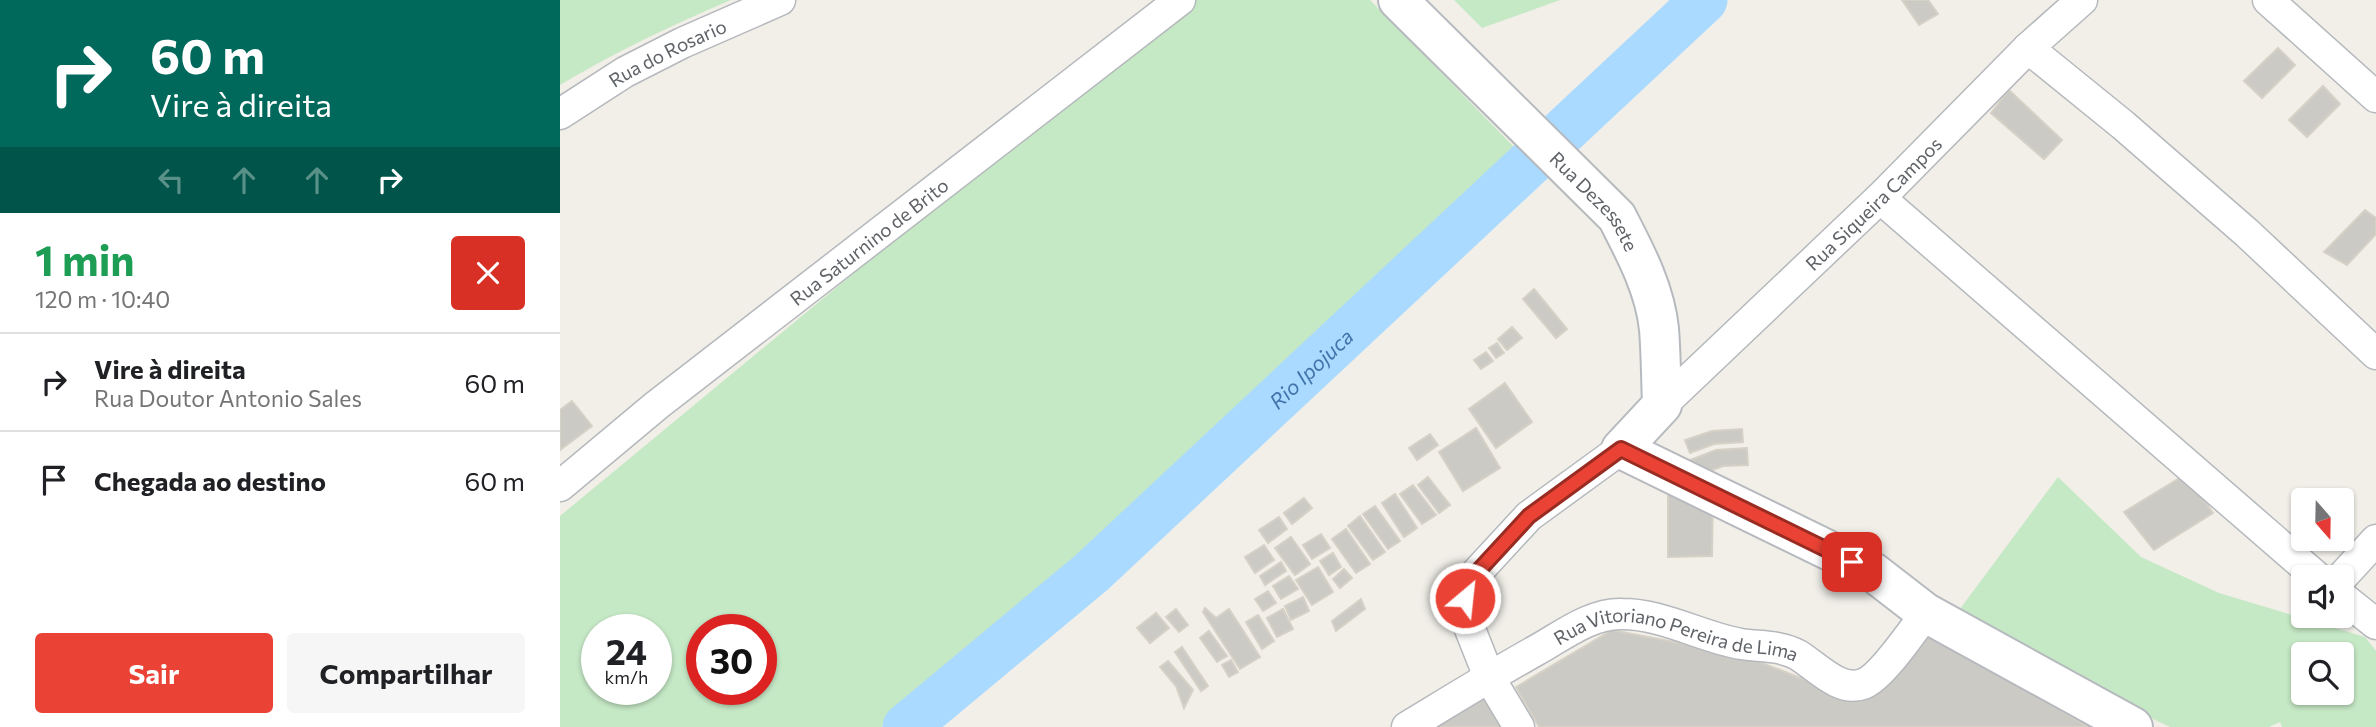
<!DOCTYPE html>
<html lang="pt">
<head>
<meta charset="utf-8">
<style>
  :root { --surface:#fff; --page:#f6f6f6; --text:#202124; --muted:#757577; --line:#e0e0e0; --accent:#ea4335 }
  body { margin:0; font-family:Commissioner,sans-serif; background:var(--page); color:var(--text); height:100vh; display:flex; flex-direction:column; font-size:26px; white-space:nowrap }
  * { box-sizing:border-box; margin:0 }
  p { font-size:23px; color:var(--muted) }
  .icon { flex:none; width:38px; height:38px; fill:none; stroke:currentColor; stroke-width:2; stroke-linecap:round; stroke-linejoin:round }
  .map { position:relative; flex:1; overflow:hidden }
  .panel { display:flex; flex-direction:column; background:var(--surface); width:560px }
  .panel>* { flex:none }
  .guide { background:#00695c; color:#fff; overflow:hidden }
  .needle { width:46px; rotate:160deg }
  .controls { position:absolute; left:1731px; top:488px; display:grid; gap:14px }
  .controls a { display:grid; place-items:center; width:63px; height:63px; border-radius:7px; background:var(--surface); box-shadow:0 2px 5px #0004; font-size:35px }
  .speed { position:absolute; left:21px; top:614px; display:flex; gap:14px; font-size:35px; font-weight:700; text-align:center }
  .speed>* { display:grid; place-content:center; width:91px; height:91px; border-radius:50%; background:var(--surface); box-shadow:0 2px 5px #0004; line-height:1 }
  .speed small { font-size:18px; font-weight:400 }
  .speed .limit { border:10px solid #d22; background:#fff; color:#111 }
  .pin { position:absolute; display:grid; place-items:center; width:60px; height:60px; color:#fff; margin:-30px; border-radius:14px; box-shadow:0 4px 10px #0006 }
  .me { position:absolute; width:77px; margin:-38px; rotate:28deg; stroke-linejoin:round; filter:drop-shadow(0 0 5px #0008) }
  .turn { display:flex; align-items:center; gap:24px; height:147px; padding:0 35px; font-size:32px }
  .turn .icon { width:91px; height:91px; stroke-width:2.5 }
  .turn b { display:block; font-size:49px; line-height:60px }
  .lanes { display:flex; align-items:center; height:66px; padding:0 35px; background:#0003; justify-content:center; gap:35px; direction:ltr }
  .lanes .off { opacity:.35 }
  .round { display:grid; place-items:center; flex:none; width:74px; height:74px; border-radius:7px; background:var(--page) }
  .summary { display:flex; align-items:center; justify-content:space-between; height:119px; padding:0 35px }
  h1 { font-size:42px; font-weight:700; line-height:52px; color:#1e9e55 }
  .primary-button { display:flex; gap:14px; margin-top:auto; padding:14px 35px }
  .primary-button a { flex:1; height:80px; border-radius:7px; background:var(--accent); color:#fff; font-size:28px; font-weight:700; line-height:80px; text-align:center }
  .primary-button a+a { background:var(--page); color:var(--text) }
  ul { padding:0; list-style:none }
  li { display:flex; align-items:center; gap:21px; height:98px; padding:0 35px; border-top:2px solid var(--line) }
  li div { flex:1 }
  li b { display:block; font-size:26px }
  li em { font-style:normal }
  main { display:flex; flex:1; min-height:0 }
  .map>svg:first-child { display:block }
</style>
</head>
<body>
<main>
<section class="panel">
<div class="guide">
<div class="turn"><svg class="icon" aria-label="right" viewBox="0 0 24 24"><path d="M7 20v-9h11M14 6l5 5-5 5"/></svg><div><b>60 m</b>Vire à direita</div></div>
<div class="lanes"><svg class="icon off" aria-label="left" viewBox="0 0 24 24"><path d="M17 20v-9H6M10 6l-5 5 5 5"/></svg><svg class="icon off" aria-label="ahead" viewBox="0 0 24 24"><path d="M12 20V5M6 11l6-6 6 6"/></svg><svg class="icon off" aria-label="ahead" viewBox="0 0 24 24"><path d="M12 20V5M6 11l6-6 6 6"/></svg><svg class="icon" aria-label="right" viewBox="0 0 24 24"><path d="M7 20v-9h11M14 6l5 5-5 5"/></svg></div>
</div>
<div class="summary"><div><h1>1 min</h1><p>120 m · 10:40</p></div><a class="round" style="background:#d93025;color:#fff"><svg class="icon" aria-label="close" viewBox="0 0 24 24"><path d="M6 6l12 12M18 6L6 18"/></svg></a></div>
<ul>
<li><svg class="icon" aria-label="right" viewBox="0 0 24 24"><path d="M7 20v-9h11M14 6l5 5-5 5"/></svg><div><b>Vire à direita</b><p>Rua Doutor Antonio Sales</p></div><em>60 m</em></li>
<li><svg class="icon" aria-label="arrive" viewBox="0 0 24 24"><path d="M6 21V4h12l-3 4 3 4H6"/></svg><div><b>Chegada ao destino</b></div><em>60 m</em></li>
</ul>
<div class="primary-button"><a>Sair</a><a>Compartilhar</a></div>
</section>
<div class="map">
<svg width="1816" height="727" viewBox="0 0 1816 727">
  <rect width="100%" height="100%" fill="#f1efe8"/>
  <!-- green -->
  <path fill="#c5e8c5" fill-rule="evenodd" d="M0,0H171C112,25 55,52 0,85Z
    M624,0H810L953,146L959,173L725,392L322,727H0V516ZM37,630H96V690H37ZM142,630H201V690H142Z
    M894,0H1000L922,28Z
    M1498,477L1581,557L1659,593L1805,637L1816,651V727H1722L1720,722L1709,727H1610L1557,702L1397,613ZM1743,654H1782V693H1743Z"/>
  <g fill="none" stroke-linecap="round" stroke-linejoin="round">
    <!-- river -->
    <path stroke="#aadaff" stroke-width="47" id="s1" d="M346,727L531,573L1144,0"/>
  </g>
  <!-- building -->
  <path fill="#cccac5" stroke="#d6d1c6" stroke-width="2" d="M1342,0H1368L1378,14L1359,25Z
    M1718,48L1735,65L1702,98L1684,81Z
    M1763,86L1780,104L1747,137L1729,120Z
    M1449,90L1502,140L1484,159L1431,113Z
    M1805,210L1816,218V234L1787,265L1764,252Z
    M974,289L1007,329L996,338L963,299Z
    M952,327L962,338L947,350L938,339Z
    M937,343L944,353L936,358L929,348Z
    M926,352L933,361L921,369L914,360Z
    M945,383L972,422L936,448L909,409Z
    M12,401L32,426L0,450V410Z
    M916,428L940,468L903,491L879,452Z
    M1182,429L1183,442L1154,444L1130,453L1125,440L1152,431Z
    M870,434L878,445L857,460L849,448Z
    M1187,448L1188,465L1163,466L1137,476L1130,460L1156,450Z
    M1626,474L1653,513L1594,550L1564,512Z
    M868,477L890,505L879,513L858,485Z
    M853,485L876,515L862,524L840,494Z
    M1108,493H1153L1152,556L1108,557Z
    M835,494L857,528L844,537L822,503Z
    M744,498L752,508L732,524L724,513Z
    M815,506L840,541L828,549L803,514Z
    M800,516L825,552L813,560L788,526Z
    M719,517L727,529L708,543L699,530Z
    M786,529L810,564L796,573L772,539Z
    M761,534L770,548L752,559L743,545Z
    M731,537L750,564L735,575L715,548Z
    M704,545L714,560L695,573L685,557Z
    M773,553L781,567L769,575L760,561Z
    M721,562L726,571L705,585L700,576Z
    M758,567L773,592L752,605L736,580Z
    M784,569L792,578L780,588L773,579Z
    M729,576L738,589L721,599L713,586Z
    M708,591L716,603L703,611L695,599Z
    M743,597L749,611L731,620L725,606Z
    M801,599L805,609L776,631L772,621Z
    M645,608L656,618L669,609L700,657L680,669L643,612Z
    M616,609L628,625L619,632L606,617Z
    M723,609L733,629L717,637L707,618Z
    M596,613L609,628L590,643L577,628Z
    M698,615L714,641L702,649L686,622Z
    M1366,629L1528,727H979L956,687L1052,630L1182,655L1281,694Z
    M649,631L667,656L657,662L640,638Z
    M622,647L648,686L641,691L615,652Z
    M671,660L678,672L669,677L662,665Z
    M608,661L633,690L624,708L616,686L600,667Z
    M924,694L944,727H873Z"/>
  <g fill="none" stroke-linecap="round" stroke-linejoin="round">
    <defs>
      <g id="street">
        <path d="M1708,0L1816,97"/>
        <path d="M1468,48L1563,125L1687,233L1816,354"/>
        <path id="s2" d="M0,114L65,72L122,43L220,0"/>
        <path d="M1320,198L1758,578"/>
        <path id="s3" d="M1102,405L1320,198L1468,48L1522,0"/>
        <path id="s4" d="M0,486L97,405L620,0"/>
        <path d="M1781,578L1816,540"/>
        <path d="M1782,597L1816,624"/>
        <path id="s5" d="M847,727C890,701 932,675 975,651C1002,636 1031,613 1062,614C1103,614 1141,637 1181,644C1201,647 1219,645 1238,655C1256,666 1280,693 1303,684C1321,678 1354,629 1366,613"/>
        <path d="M959,727L929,677L906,619L905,599L909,581L969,516L1061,449"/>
      </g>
      <g id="secondary">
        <path id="s6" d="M838,0L1057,217C1075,252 1095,289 1099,329C1101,354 1101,380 1102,405L1061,449L1313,572L1366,613L1573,727"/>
      </g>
    </defs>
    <!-- street casing -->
    <use href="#street" stroke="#b5b8bc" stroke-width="33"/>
    <!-- secondary casing -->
    <use href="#secondary" stroke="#b6babf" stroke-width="42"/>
    <!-- street -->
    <use href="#street" stroke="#fff" stroke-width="30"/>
    <!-- secondary -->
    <use href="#secondary" stroke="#fff" stroke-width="38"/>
  </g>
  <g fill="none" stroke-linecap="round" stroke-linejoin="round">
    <defs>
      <path id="route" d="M905,598L909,581L969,516L1061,449L1292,562"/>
    </defs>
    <!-- route casing -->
    <use href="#route" stroke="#982c22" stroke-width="18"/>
    <!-- route -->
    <use href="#route" stroke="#ea4335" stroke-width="12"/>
  </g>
  <g text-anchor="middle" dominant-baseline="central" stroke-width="5" stroke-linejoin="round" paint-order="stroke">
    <!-- street labels -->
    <g font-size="19" fill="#5f6368" stroke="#fff">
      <text stroke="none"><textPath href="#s2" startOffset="124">Rua do Rosario</textPath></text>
      <text stroke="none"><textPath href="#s6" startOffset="282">Rua Dezessete</textPath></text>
      <text stroke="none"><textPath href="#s3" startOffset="292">Rua Siqueira Campos</textPath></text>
      <text stroke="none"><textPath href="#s4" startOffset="394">Rua Saturnino de Brito</textPath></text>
      <text stroke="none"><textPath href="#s5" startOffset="299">Rua Vitoriano Pereira de Lima</textPath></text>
    </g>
    <!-- water labels -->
    <g font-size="21" font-style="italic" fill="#4174aa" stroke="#fff">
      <text stroke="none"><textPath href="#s1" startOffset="541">Rio Ipojuca</textPath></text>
    </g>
  </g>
</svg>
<div class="controls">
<a><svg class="needle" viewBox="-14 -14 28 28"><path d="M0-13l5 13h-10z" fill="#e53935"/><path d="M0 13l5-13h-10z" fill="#757577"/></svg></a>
<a><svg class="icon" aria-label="sound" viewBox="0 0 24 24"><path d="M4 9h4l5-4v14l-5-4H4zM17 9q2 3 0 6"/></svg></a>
<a><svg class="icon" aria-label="search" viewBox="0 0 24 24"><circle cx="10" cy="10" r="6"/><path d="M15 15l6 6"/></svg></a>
</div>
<div class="speed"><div>24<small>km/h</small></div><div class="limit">30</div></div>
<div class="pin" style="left:1292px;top:562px;background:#d93025"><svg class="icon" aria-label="arrive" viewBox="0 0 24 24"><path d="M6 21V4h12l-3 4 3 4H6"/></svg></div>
<svg class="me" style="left:905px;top:598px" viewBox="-20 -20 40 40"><circle r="17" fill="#ea4335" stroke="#fff" stroke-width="3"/><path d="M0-11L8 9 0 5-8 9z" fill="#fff"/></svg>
</div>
</main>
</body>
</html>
